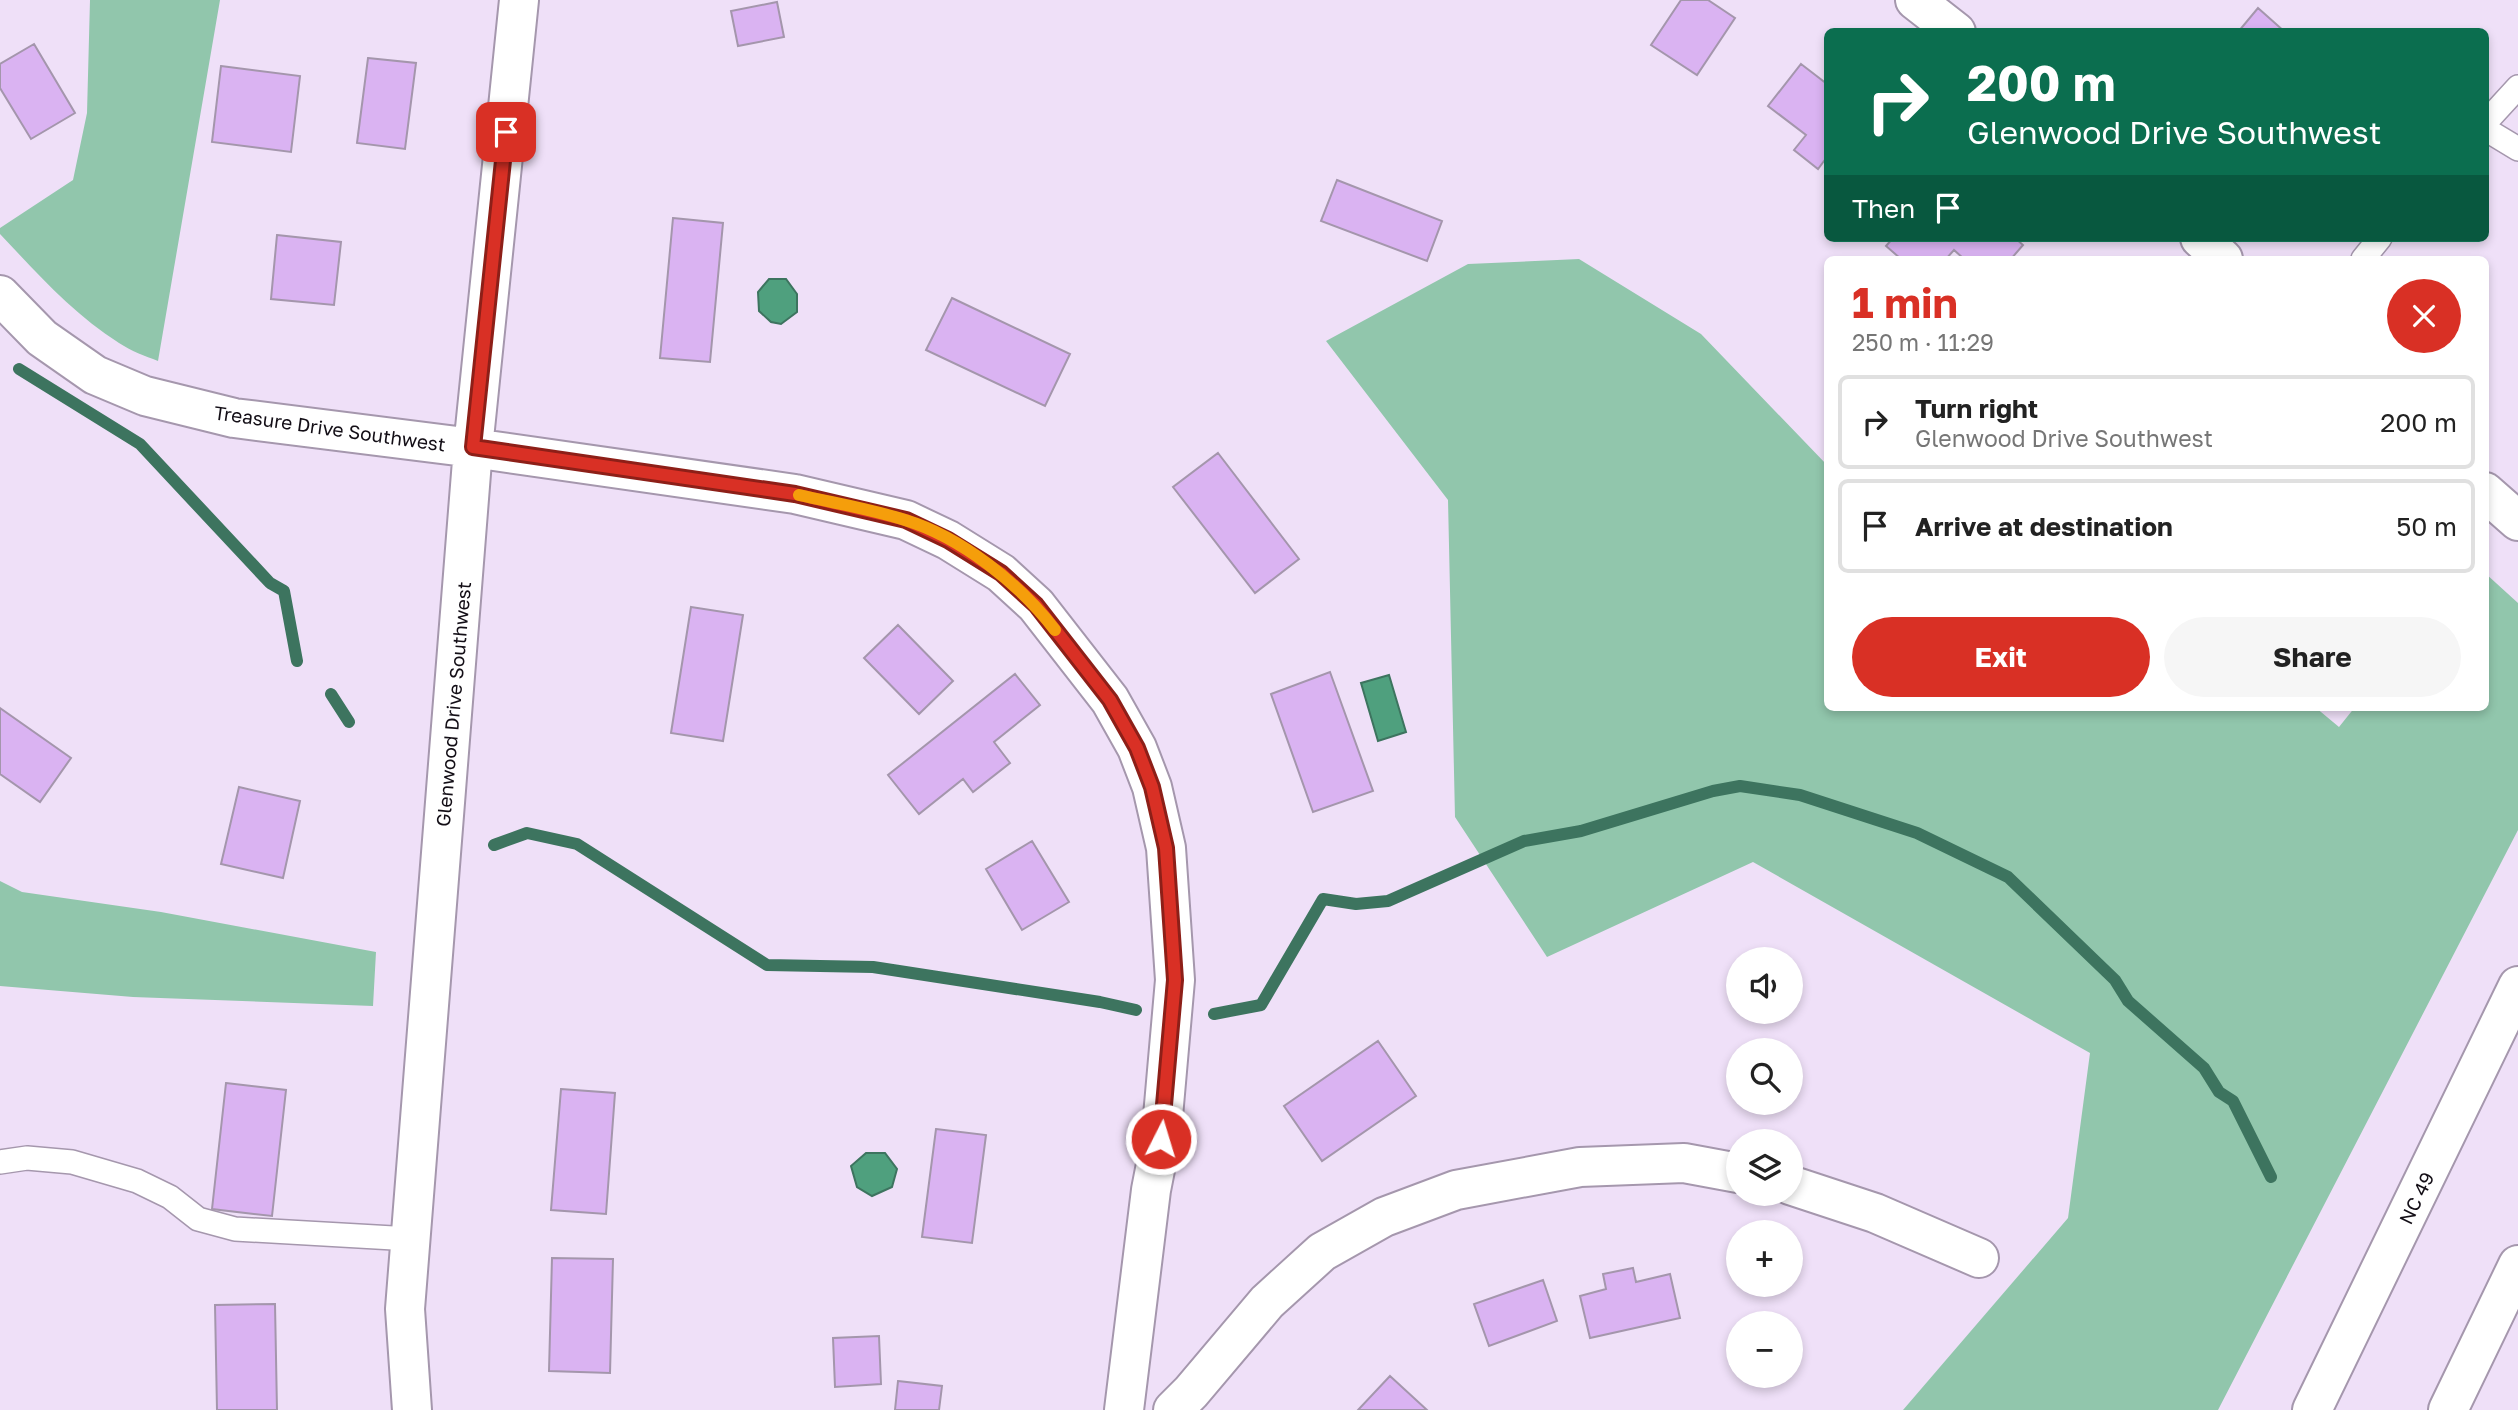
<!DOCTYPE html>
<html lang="en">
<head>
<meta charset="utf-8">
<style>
  :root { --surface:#fff; --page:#f6f6f6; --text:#222; --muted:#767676; --line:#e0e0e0; --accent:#d93025 }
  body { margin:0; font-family:"Golos Text",sans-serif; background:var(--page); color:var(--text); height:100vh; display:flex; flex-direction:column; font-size:26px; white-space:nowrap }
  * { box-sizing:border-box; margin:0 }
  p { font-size:23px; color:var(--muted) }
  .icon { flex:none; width:38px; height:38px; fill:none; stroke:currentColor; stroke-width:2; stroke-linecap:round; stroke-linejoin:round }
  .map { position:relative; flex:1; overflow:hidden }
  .sheet { position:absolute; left:1824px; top:256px; width:665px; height:455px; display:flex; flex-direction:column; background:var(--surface); border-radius:10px; box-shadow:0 4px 10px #0003 }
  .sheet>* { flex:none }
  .banner { position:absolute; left:1824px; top:28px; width:665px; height:214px; border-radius:10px; box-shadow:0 4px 10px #0003; background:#0b6e4f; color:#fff; overflow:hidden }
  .fabs { position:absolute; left:1726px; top:947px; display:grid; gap:14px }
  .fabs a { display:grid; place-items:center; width:77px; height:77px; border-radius:50%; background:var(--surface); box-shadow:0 4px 10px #0003; font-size:35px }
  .pin { position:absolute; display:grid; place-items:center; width:60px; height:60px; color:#fff; margin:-30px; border-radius:14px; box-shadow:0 4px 10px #0006 }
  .me { position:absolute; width:77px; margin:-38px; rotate:5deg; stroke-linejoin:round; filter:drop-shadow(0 0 5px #0008) }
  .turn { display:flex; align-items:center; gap:24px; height:147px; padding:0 28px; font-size:32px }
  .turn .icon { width:91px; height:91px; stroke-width:2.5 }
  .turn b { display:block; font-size:49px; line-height:60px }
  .then { display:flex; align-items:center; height:66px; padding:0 28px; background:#0003; gap:14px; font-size:26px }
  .round { display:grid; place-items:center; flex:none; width:74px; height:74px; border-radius:37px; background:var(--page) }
  .head { display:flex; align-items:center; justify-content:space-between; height:119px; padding:0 28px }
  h1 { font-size:42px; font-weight:700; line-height:52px; color:var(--accent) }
  .button { display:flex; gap:14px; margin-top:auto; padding:14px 28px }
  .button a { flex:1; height:80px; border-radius:42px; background:var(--accent); color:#fff; font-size:28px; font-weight:700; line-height:80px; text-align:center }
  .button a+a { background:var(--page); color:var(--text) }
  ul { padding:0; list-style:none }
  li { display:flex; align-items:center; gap:21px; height:94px; margin:0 14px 10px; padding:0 14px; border:4px solid var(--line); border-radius:10px }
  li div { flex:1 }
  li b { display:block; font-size:26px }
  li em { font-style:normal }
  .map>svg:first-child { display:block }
</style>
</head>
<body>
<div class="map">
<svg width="2518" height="1410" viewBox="0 0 2518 1410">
  <rect width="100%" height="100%" fill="#efe0f8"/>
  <!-- green -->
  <path fill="#91c6ac" d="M90,0H220L158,361C145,356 131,351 119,343C73,314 37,273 0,234V228L73,180L87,113Z
    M1579,259L1701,334L1827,465V707H2315L2339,727L2355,707H2485V573L2518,603V830L2218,1410H1903L2068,1218L2090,1053L1753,862L1547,957L1455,817L1448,500L1326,341L1468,264Z
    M0,881L22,892L161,912L376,952L373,1006L133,997L0,986Z"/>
  <!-- water -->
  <path fill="#4fa07e" stroke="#3d745f" stroke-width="2" d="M769,279H786L797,294V312L781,324L771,322L759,311L758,292Z
    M1389,675L1406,732L1378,741L1361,683Z
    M866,1153H885L897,1169L892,1187L872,1196L857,1187L851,1166Z"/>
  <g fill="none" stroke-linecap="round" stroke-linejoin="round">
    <!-- stream -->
    <path stroke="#3d745f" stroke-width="12" d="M19,369L140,444L270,583L284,591L297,661
      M331,694L349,722
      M494,845L527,833L577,844L767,965L873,967L1100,1002L1136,1010
      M1214,1014L1261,1005L1323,899L1356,904L1388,901L1524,841L1581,831L1713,791L1740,786L1800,795L1917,833L2008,877L2115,980L2128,1001L2204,1068L2219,1092L2233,1101L2271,1177"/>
  </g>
  <!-- building -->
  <path fill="#dab3f2" stroke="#a496ac" stroke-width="2" d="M1681,0H1708L1735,18L1697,75L1651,45Z
    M777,2L784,37L738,46L731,11Z
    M2258,8L2285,32H2238Z
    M34,44L75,113L31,139L0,88V64Z
    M368,58L416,63L405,149L357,143Z
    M1801,64L1827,84V157L1818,169L1794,150L1806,135L1768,106Z
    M221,66L300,76L291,152L212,142Z
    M1337,180L1442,221L1427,261L1321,221Z
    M673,218L723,223L710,362L660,358Z
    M277,235L341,242L334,305L271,299Z
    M1893,238H2015L2023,245L2011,259H1964L1954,250L1946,259H1901L1886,246Z
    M952,298L1070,354L1045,406L926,350Z
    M1218,453L1299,559L1255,593L1173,487Z
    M691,607L743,615L723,741L671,733Z
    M898,625L953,681L919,714L864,658Z
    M1330,672L1373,791L1313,812L1271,694Z
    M1015,674L1040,705L994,742L1010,763L973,792L963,779L919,814L888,775Z
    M0,708L71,758L40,802L0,774Z
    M239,787L300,801L283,878L221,864Z
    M1032,841L1069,902L1022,930L986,869Z
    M1378,1041L1416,1096L1322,1161L1284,1106Z
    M226,1083L286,1090L272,1216L212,1209Z
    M561,1089L615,1093L606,1214L551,1210Z
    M936,1129L986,1135L972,1243L922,1237Z
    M552,1258L613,1259L610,1373L549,1371Z
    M1633,1268L1636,1282L1670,1274L1680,1318L1590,1338L1580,1296L1606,1289L1603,1274Z
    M1543,1280L1557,1321L1489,1346L1474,1304Z
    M275,1304L277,1410H217L215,1305Z
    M879,1336L881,1384L835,1387L833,1338Z
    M1390,1376L1427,1410H1358Z
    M898,1381L942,1386L939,1410H895Z"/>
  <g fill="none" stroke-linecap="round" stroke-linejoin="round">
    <defs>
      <path id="lane" d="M2485,123L2518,87
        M2485,129L2518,149
        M2363,259L2380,238
        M0,1162L27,1158L72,1162L137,1181L170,1197L198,1219L235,1229L411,1239"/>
      <path id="street" d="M1915,0L1956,32
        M2200,238L2223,259
        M0,295L42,338L95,375L145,396L234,418L473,448L795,494L906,520L948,540L1001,573L1036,605L1110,700L1137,748L1152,787L1166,848L1175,980L1161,1139L1151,1190L1124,1410
        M2485,492L2518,521
        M1790,1185L1875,1213L1979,1258
        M412,1410L405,1309L473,448L519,0
        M1173,1410L1191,1392L1267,1302L1322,1252L1384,1217L1456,1190L1580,1167L1684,1163L1738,1173"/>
      <path id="highway" d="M2312,1410L2518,986
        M2448,1410L2518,1265"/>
    </defs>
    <!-- lane casing -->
    <use href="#lane" stroke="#a597ad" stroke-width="26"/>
    <!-- street casing -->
    <use href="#street" stroke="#a597ad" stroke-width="42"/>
    <!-- highway casing -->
    <use href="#highway" stroke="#a597ad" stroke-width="42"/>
    <!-- lane -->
    <use href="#lane" stroke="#fff" stroke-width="23"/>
    <!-- street -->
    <use href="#street" stroke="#fff" stroke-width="38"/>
    <!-- highway -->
    <use href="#highway" stroke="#fff" stroke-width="38"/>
  </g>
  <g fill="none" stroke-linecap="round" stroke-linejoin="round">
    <defs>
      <path id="route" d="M506,132L473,447L795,494L906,520L948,540L1001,573L1036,605L1110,700L1137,748L1152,787L1166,848L1175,980L1161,1139"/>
    </defs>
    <!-- route casing -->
    <use href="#route" stroke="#8d1f18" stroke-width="18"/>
    <!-- route -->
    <use href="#route" stroke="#d93025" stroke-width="12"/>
    <!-- slow -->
    <path stroke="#f59e0b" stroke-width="12" d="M799,495C834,503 871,509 905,520C961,537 1020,584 1055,630"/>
  </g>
  <g text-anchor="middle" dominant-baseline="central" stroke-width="7" stroke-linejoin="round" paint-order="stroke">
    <!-- street labels -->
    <g font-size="19" fill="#130e16" stroke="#fff">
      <text transform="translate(330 428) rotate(8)">Treasure Drive Southwest</text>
      <text transform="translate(453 704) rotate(-85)">Glenwood Drive Southwest</text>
      <text transform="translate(2416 1198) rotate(-64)">NC 49</text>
    </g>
  </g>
</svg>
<div class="fabs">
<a><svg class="icon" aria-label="sound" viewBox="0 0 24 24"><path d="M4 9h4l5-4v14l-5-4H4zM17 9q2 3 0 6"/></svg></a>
<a><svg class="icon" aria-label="search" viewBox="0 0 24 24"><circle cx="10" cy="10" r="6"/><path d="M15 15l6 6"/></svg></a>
<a><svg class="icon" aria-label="layers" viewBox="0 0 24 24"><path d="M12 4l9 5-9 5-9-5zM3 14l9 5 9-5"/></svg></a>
<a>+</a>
<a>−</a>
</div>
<div class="pin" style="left:506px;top:132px;background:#d93025"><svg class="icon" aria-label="arrive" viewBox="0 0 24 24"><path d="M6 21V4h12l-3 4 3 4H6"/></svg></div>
<svg class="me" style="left:1161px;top:1139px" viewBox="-20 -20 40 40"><circle r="17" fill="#d93025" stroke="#fff" stroke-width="3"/><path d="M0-11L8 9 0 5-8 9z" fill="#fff"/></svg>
<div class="banner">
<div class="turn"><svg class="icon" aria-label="right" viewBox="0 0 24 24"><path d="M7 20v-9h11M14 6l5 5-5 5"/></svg><div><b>200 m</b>Glenwood Drive Southwest</div></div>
<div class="then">Then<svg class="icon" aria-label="arrive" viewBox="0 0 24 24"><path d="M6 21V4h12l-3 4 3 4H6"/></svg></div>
</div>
<section class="sheet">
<div class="head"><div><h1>1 min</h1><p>250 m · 11:29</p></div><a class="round" style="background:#d93025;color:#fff"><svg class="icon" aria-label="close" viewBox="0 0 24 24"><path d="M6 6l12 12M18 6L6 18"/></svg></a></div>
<ul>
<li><svg class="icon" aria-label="right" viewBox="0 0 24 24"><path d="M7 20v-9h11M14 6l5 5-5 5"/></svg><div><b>Turn right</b><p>Glenwood Drive Southwest</p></div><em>200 m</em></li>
<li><svg class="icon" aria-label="arrive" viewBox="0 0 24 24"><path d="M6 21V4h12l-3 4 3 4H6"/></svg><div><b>Arrive at destination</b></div><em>50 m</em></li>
</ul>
<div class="button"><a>Exit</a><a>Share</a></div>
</section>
</div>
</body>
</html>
